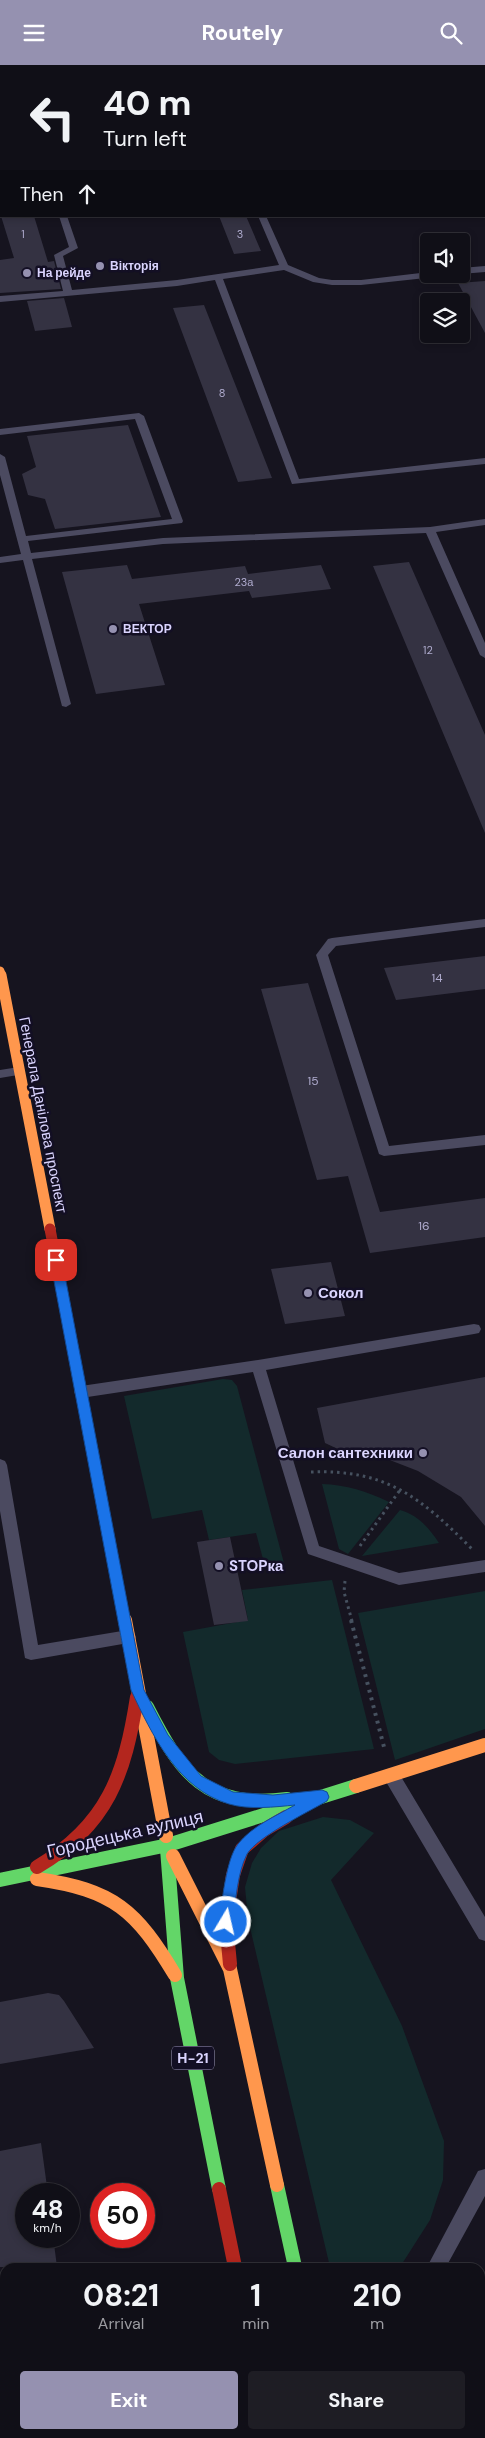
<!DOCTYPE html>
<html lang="en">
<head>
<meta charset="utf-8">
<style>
  :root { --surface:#100f17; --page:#1e1d24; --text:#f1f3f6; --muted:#9c9ca1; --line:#302f36; --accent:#9591b0 }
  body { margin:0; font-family:"DM Sans",sans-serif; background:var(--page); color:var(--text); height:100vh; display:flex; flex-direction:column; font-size:19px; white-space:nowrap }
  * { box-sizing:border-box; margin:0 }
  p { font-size:16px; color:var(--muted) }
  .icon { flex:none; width:28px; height:28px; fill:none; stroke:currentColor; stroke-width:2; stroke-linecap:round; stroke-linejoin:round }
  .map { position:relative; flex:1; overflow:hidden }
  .details { position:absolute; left:0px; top:2198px; width:485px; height:176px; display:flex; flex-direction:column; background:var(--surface); border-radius:15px 15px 0 0; box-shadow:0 2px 8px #0003,0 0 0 1px var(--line) }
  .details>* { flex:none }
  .top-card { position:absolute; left:0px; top:0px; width:485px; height:152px; box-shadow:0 2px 8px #0003,0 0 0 1px var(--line); background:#100f17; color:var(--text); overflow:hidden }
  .controls { position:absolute; left:420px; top:168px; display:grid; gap:10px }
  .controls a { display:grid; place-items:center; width:50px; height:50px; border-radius:5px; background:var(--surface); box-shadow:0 2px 8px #0003,0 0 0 1px var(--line); font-size:25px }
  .speed { position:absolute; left:15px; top:2118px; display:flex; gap:10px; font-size:25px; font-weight:700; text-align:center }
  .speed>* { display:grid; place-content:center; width:65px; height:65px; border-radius:50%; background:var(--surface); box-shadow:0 2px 8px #0003,0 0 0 1px var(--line); line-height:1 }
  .speed small { font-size:12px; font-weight:400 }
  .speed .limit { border:8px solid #d22; background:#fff; color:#111 }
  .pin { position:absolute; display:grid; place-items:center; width:42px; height:42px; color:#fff; margin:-21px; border-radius:10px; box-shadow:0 2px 8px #0006 }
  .me { position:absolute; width:55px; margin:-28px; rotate:9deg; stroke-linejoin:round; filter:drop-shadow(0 0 4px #0008) }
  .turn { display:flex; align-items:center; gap:18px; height:105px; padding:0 20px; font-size:22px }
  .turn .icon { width:65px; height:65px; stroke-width:2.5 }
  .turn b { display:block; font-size:35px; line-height:42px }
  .then { display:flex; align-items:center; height:48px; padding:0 20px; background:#0003; gap:10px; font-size:19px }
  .eta { display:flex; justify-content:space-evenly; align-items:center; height:85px; text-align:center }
  .eta b { font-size:30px; font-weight:700; line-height:35px }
  .action { display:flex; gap:10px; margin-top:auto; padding:10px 20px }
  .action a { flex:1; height:58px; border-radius:5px; background:var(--accent); color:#fff; font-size:20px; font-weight:700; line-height:58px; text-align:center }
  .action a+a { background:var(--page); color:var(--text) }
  header { display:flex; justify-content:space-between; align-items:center; height:65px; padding:0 20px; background:var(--accent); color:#fff; font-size:22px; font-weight:700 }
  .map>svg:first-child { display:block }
</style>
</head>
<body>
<header><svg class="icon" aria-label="menu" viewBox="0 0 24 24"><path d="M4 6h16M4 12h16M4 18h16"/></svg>Routely<svg class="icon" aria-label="search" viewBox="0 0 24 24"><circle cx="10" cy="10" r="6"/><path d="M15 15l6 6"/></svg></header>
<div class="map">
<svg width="485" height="2373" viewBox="0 0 485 2373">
  <rect width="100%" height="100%" fill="#16141f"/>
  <!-- green -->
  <path fill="#132a2c" d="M223,1314L232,1315L237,1321L285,1502L266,1505L256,1468L209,1475L202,1445L152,1454L124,1331Z
    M322,1419C347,1420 366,1426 389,1437L348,1489L339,1484Z
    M400,1445C418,1450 429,1463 439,1478L362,1491Z
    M332,1515L374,1684L235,1699L219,1695L209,1687L183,1567L248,1555L242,1525Z
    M485,1526V1664L395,1695L358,1548Z
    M323,1752L350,1755L374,1768L331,1815L402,1961L444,2076L443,2115L430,2155L400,2202H330L248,1854L245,1822L252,1798L261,1783L279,1766Z
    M485,2214V2373H373L375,2369H480V2220Z"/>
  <!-- building -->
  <path fill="#343242" d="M1,151H34L48,197L54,196L61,224L0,228V195L14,193Z
    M219,151H246L261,186L234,189Z
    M485,216V268L458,218Z
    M64,233L72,262L35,266L27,236Z
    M204,240L272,413L238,417L173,243Z
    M128,360L161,452L55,464L45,434L28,430L22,409L36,402L27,371Z
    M409,497L485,670V768L373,501Z
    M127,500L132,514L245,501L248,509L321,500L331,524L252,533L249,526L139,539L165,620L96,629L62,507Z
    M485,891V924L396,935L384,903Z
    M308,918L380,1147L485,1133V1172L370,1188L348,1111L317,1115L261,924Z
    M331,1197L345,1251L285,1259L271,1204Z
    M485,1312V1461L461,1432L418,1406L382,1392L340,1385L325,1378L317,1343Z
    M230,1472L248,1556L214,1560L197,1477Z
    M48,1928L59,1930L64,1936L94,1983L0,1999V1937Z
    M41,2078L48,2129H26V2171H53L57,2202H0V2086Z"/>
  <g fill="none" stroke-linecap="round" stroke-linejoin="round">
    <!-- path-far1 -->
    <path stroke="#46515f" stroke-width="3" stroke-dasharray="2.5 4" stroke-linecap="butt" d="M311,1407C387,1404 421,1433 472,1484
      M360,1481L400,1425
      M345,1516L344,1527L352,1556"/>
    <!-- path -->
    <path stroke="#46515f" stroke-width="4" stroke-dasharray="3 5" stroke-linecap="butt" d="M351,1555L384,1682"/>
    <!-- lane -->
    <path fill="#4b4a60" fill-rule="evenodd" d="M4,0H12V1H4Z
      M194,0H202V1H194Z
      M484,75H485V79H484Z
      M59,151H67L78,183L63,191L72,225L177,215L279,200L258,151H266L288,200L319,213L332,215H361L429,207L439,209L435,212L361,220H332L313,217L284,205L223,214L299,414L485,393V399L292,419L215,215L177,221L0,237V231L63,226L54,190L69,182Z
      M485,201V207L461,209V203Z
      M139,348L144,351L183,456L182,458L28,476L31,488L163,473L430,462L485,454V460L436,467L485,578V593L480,590L426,468L163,479L32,494L71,639L66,642L62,641L23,495L0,498V492L21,489L0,410V389L5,392L26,471L172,454L135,354L0,370V364Z
      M485,854V862L336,881L328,890L389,1081L485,1070V1080L384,1091L379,1089L316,890L328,874L332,873Z
      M19,1002L25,1006L24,1009L0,1013V1005Z
      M474,1259L479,1260L481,1264L479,1268L474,1269L266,1305L319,1481L399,1508L485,1495V1507L399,1520L308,1489L253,1307L81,1333L76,1331L74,1327L76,1323L81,1321L258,1295Z
      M0,1394L5,1396L7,1400L38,1580L128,1565L134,1567L136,1572L134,1577L31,1595L25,1593L0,1446Z
      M391,1703L397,1705L485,1852V1876L479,1874L385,1715L383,1710L385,1705Z
      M485,2104V2131L446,2202H427L478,2106Z"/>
    <!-- fast -->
    <path stroke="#63d668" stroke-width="14" d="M147,1642C181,1709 206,1744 287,1734
      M166,1771L177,1913L219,2124
      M0,1815L168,1780L356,1721
      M277,2120L295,2202"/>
    <!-- slow-far2 -->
    <path stroke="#ff974d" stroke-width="9" d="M0,906L1,911"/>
    <!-- slow-far1 -->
    <path stroke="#ff974d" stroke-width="11" d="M1,910L50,1164
      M111,1484L125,1556"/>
    <!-- slow -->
    <path stroke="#ff974d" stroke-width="14" d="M125,1555L166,1771
      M356,1721L485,1680
      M173,1791L230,1904L277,2120
      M37,1814C114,1825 136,1845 175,1910"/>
    <!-- jam-far1 -->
    <path stroke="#b3261e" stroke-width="11" d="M50,1164L111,1484"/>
    <!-- jam -->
    <path stroke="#b3261e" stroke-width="14" d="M37,1802C108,1760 125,1709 137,1632
      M230,1899L226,1857L233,1810L242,1784L264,1765L286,1752
      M219,2124L235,2202
      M269,2369L270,2373
      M331,2369L332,2373"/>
  </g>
  <!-- route -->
  <path fill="#1a73e8" stroke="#114b97" d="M56,1190L62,1195L144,1625L168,1670L201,1711L233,1727L273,1730L322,1725L327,1727L329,1732L327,1736C308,1747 257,1772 247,1789C237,1809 236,1835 233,1857L231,1862L226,1864L221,1862L219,1857C222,1838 226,1794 238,1779C252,1761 276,1751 295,1740C275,1742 249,1745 229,1739C178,1724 152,1670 131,1625L50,1195Z"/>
  <!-- markers -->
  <g fill="#9591b0" stroke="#130f24" stroke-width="2">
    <circle cx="100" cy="201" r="5"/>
    <circle cx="27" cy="208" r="5"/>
    <circle cx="113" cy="564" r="5"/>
    <circle cx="308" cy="1228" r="5"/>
    <circle cx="423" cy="1388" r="5"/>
    <circle cx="219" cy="1501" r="5"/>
  </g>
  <g text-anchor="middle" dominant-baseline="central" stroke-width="5" stroke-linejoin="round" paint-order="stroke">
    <!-- far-number labels -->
    <g font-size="11" fill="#b0accf">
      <text x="23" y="169">1</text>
      <text x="240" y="169">3</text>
      <text x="222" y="328">8</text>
      <text x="244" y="517">23а</text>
      <text x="428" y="585">12</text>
    </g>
    <!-- far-poi labels -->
    <g font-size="12" font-weight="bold" fill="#dad4fe" stroke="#130f24" text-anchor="start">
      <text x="110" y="201">Вікторія</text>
      <text x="37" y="208">На рейде</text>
      <text x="123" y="564">ВЕКТОР</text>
    </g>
    <!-- number labels -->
    <g font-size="12" fill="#b0accf">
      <text x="437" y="913">14</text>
      <text x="313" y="1016">15</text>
      <text x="424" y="1161">16</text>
    </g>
    <!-- shield labels -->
    <rect fill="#130f24" stroke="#9e99bd" stroke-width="1" x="172" y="1981.5" width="42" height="23" rx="4"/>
    <g font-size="14" font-weight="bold" fill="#dad4fe">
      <text x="193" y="1993">Н-21</text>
    </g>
    <!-- street labels -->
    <g font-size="15" fill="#dad4fe" stroke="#130f24">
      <text transform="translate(43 1050) rotate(79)">Генерала Данілова проспект</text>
    </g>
    <!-- poi labels -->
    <g font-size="15" font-weight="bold" fill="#dad4fe" stroke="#130f24" text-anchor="start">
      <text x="318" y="1228">Сокол</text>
      <text x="413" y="1388" text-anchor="end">Салон сантехники</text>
      <text x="229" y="1501">STOPка</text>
    </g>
    <!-- near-street labels -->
    <g font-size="18" fill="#dad4fe" stroke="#130f24">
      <text transform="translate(125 1769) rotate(-13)">Городецька вулиця</text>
    </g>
  </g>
</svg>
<div class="controls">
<a><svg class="icon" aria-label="sound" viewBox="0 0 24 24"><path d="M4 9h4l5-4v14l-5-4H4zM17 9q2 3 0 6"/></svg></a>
<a><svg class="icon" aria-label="layers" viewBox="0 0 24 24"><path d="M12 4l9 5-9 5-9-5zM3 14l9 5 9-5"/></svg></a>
</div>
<div class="speed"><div>48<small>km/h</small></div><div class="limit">50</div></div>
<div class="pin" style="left:56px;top:1195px;background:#d93025"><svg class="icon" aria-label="arrive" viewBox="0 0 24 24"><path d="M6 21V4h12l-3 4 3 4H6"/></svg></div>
<svg class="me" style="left:226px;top:1857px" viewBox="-20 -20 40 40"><circle r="17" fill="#1a73e8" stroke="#fff" stroke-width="3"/><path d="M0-11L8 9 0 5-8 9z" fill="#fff"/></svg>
<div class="top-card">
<div class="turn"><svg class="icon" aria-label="left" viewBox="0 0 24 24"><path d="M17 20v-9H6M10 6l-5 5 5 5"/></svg><div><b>40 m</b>Turn left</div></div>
<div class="then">Then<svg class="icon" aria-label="ahead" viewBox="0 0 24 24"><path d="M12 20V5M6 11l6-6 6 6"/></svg></div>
</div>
<section class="details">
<div class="eta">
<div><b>08:21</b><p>Arrival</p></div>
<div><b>1</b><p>min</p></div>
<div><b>210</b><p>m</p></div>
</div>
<div class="action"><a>Exit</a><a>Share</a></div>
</section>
</div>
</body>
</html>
